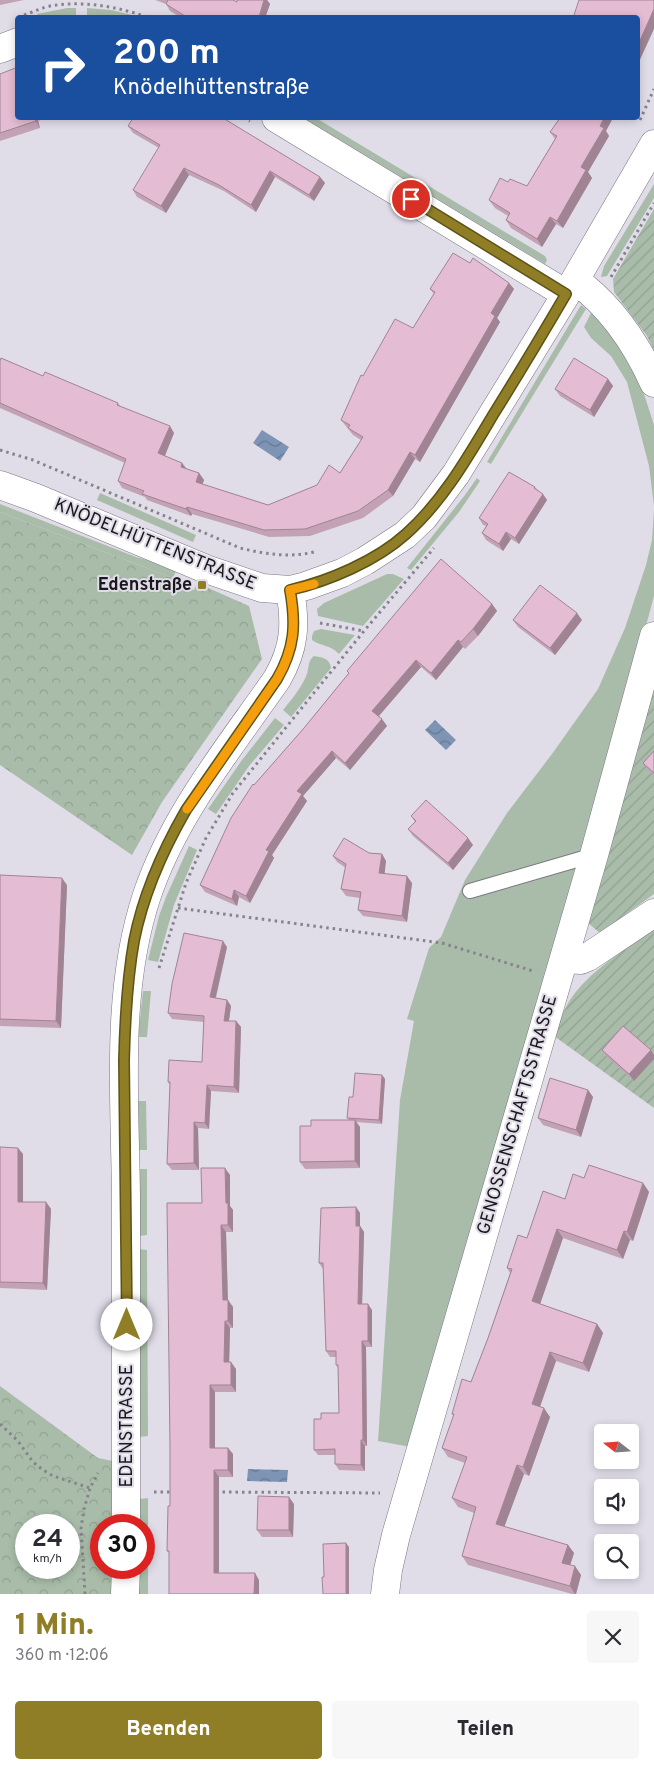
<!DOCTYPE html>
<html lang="de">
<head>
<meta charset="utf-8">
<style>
  :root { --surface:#fff; --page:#f7f7f7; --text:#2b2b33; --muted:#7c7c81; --accent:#8f7e25 }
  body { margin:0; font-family:Overpass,sans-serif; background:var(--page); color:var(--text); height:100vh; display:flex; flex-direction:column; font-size:19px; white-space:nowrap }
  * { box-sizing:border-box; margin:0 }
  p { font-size:16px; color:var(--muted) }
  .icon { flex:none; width:28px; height:28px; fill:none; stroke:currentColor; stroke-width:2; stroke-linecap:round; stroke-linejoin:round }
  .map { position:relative; height:1594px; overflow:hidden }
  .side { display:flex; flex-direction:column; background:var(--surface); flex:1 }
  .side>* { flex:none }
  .banner { position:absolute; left:15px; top:15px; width:625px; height:105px; border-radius:5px; box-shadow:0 2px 8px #0003; background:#1a4fa0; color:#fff; overflow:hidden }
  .needle { width:32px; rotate:287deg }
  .tools { position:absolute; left:594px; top:1424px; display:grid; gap:10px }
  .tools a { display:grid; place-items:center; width:45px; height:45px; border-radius:5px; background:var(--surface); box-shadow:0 2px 8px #0003; font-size:25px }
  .speed { position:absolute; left:15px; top:1514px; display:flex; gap:10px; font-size:25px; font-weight:700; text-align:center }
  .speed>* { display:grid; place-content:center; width:65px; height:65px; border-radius:50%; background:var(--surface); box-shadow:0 2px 8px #0003; line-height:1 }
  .speed small { font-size:12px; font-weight:400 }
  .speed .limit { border:8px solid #d22; background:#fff; color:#111 }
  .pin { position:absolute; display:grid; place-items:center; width:42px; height:42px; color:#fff; margin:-21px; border:2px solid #fff; border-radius:50%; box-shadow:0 1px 5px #0007 }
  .me { position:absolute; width:55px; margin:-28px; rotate:0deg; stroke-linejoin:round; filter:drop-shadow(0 0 4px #0008) }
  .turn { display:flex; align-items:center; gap:18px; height:105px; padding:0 15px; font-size:22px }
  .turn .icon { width:65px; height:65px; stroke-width:2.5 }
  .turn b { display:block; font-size:35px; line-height:42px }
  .round { display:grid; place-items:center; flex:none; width:52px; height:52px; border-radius:5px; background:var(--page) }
  .summary { display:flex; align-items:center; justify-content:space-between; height:85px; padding:0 15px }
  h1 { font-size:30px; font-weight:800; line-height:38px; color:var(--accent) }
  .button { display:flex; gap:10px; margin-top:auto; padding:10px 15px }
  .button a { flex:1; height:58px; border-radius:5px; background:var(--accent); color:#fff; font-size:20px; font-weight:800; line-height:58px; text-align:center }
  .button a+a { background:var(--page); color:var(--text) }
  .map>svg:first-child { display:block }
</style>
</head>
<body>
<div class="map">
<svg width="654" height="1594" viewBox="0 0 654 1594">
  <defs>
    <pattern id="forest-crowns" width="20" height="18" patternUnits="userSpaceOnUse" patternTransform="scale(1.25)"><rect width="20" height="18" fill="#a9bca9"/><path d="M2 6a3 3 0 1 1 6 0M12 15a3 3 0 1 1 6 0" fill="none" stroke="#91a191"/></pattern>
    <pattern id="garden-furrows" width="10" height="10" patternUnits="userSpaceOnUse" patternTransform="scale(1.25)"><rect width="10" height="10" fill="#a9bca9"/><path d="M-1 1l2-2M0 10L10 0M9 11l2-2" fill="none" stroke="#91a191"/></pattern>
    <pattern id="water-waves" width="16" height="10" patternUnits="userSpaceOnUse" patternTransform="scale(1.25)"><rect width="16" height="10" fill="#7e94b5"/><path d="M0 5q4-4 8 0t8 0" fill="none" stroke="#667892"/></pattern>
  </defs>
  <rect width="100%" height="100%" fill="#e0dde9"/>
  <!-- grass -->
  <path fill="#a9bca9" d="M67,8H76V16L39,17L37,14Z
    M87,8L111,10L141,17L87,16Z
    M304,118H316L545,256L547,260L545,264Z
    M654,184V198L607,276L601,277L604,266Z
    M581,305L586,309L491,464L487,462Z
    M591,313L612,333L630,359L645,397L654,425V506L649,466L627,382L611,356L591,338L584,327Z
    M477,478L480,481L459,512L411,570L407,568L465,495Z
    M100,493L196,535L193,542L97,500Z
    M0,504L136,557L177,569L173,578L0,512Z
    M654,510V596L636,663L618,713L623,715L411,1447L378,1441L400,1100L414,1021L407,1019L429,948L441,937L465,880L507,813L552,754L598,689L625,628L646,565L652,540Z
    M387,574H393L404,579L363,626L318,616L317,609L324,603Z
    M321,629L355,635L339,654C329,644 322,647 312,640V636L314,631Z
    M314,656C321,657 330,658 331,668L291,717L283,710C292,699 302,687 307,674C309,667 308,660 314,656Z
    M275,718L284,725L249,766L216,814L208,809L242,760Z
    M189,846L197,850L174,905L158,962L148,960L159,916L166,897Z
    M143,991H151L147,1037H138Z
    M138,1101H146L147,1150H138Z
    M139,1169H147V1235L139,1236Z
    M139,1249L147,1250L148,1436L139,1437Z
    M148,1498V1594H139V1568H144V1525H140V1499Z"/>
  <!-- forest -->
  <path fill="url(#forest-crowns)" fill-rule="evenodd" d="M0,512L173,578L172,581L194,590L197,583L249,606L262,659L162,802L132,855L0,765Z
    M0,1386L98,1458L113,1461L112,1525H101V1568H111V1594H0ZM26,1525H69V1568H26Z"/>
  <!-- garden -->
  <path fill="url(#garden-furrows)" d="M654,209V351L647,336L614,292L613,279Z
    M654,686V894L600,933L588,923Z
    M654,930V1108L554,1036C559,1024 563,1011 570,1000C591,969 624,951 654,930Z"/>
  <!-- water -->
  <path fill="url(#water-waves)" d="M262,430L289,447L280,461L253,443Z
    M435,720L456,740L446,750L425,730Z
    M248,1469L288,1470L287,1482L247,1481Z"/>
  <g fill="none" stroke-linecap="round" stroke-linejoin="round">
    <defs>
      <path id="service" d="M470,891L594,855"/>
      <path id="minor" d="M0,49L18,42
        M276,118L566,294
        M575,280C611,306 636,343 654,383
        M0,485L36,498L206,569L262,588L290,590L306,586L342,573L365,561L405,535L424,517L456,474L575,280L654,144
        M564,959L581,960L588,957L654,913
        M126,1525C127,1415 127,1305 126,1196C125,1097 115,991 147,895C174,815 229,748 277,679C295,648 296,624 290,590
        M125,1594L126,1568
        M385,1594L388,1570L396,1535L594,855L654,636"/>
    </defs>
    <!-- service casing -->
    <use href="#service" stroke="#7a7781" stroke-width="16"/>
    <!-- minor casing -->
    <use href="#minor" stroke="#7a7781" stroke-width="29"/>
    <!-- path -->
    <path stroke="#85838b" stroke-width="3" stroke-dasharray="2.5 4" stroke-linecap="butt" d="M24,15C33,12 41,8 50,6C83,0 119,7 150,18
      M243,118L250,121
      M640,120L654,89
      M611,277L654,203
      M0,450L33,460L240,548C265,554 289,558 314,552
      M320,623L364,631
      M178,908L442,943L533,971
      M159,968L186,883L206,838L233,793L364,631L434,548
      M0,1424L18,1441L33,1462L43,1470L53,1476L90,1488L98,1473
      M154,1492H173
      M216,1492L380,1493
      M85,1594L81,1528L84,1509L90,1488"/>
    <!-- service -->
    <use href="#service" stroke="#fff" stroke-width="14"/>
    <!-- minor -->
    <use href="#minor" stroke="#fff" stroke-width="28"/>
  </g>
  <!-- wall -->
  <path fill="#c4a2b6" d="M0,0H24L0,5Z
    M155,0H233L237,2V0H267L270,4L265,18H181L170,11L166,4Z
    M0,74L18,118H42L43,119L38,121L40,128L0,141Z
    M128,126L320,177L325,183L314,201L275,177L256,212L224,191L189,175L166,213L137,197L133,190L159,148L133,133Z
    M606,131L609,136L588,172L592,178L563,228L556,224L542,247L511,228L506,220L508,216L495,208L489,200L508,182L527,186L555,139L550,132Z
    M470,263L509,283L514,289L497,318L500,322L420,462L415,459L393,496L363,518L310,536L269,537L192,514L191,516L147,500L145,497L122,488L118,481L125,463L0,408V361L118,403L121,407L174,433L165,456L182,463L187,469L199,473L204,480L202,484L268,505L317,485L340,473L361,440L353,435L341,420L363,376L413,328L434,294L430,289Z
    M608,379L613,386L594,417L560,396L555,389Z
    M535,487L547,500L519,544L511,539L503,551L486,540L482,533L486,526L483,525L479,518Z
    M492,604L497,611L478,636L465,649L463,647L436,680L421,667L379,716L387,726L350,770L336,758L303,796L307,801L272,855L274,858L250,903L239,897L237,906L205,892L200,885L254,785L304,728L349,673L347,671Z
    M513,620H582L555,655L518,627Z
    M654,751V776L648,770L643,763Z
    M411,816L473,845L453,870L413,836L408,829L415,822Z
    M369,853L382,854L386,861L384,873L412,883L407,922L363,916L358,910L360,898L346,896L341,889L346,868L337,862L333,856Z
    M0,875L67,885L61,1028L0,1026Z
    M227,947L216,998L227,1000L231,1006L229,1021H236L241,1027L239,1093L211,1091L209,1129L198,1128L199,1170H172L167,1164L170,1085L168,1082L202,1062L204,1022L172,1019L168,1013Z
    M602,1050H651L654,1055V1059L634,1081L607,1057Z
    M382,1075L385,1079L382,1124L356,1122L360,1127V1168L305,1169L300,1162L311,1126L349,1120L347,1118L353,1097Z
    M588,1090L593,1097L581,1137L543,1125L538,1118Z
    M0,1147L23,1154V1202H46L51,1209L47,1290L0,1288Z
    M230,1175V1206L233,1210V1232H226L228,1300L233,1307V1328H230L229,1362L236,1369V1392H215V1448H228L233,1454V1477H219V1573L259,1580V1594L169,1553L167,1551L170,1506L202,1203Z
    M584,1178L643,1183L649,1192L633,1241L630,1240L623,1259L563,1238L540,1304L597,1324L603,1333L589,1372L556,1361L540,1407L550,1417L529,1476L524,1474L504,1527L568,1545L574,1553L570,1565L581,1575L576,1594H572L468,1565L462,1556L474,1513L458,1507L452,1498L465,1463L448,1457L442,1448L454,1416L452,1414L471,1382L488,1338L510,1273L507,1268L527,1238Z
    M356,1207L360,1213V1226L364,1232L362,1304L372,1310V1347H366L367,1446H365V1471L339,1470L335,1464V1455H318L314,1450L321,1419L339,1413L338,1368L336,1365V1357H330L326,1351L323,1269L319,1263Z
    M294,1504L293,1537H262L257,1530Z"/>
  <!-- shaded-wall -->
  <path fill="#a08494" d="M264,0H267L270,4L265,18H259Z
    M654,9V29L638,64V45Z
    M34,118H35L38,121L40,128L36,121Z
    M604,118H613L606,131L609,136L588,172L592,178L563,228L557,221Z
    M184,168L189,175L166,213L161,206Z
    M270,171L275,177L256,212L251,205Z
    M320,177L325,183L314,201L309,195Z
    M550,217L556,224L542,247L537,239Z
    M509,283L514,289L497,318L500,322L420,462L415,455L491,313Z
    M608,379L613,386L594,417L590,410Z
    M170,426L174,433L163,460L158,453Z
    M410,452L415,459L393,496L388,490Z
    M182,463L187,470L181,467Z
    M199,473L204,480L201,489L196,482Z
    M543,494L547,500L519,544L515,538Z
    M187,507L192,514L191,516L186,509Z
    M506,532L511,539L503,551L499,544Z
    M492,604L497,611L478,636L473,629Z
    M577,613L582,620L555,655L550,648Z
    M458,640L463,647L436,680L431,673Z
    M416,660L421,667L377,718L372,711Z
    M382,719L387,726L350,770L345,763Z
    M332,751L336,758L303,796L307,801L272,855L274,858L250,903L246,896L266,850L297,791Z
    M468,838L473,845L453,870L448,863Z
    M382,854L386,861L384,879L379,873Z
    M407,876L412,883L407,922L402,916Z
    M62,878L67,885L61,1028L56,1021Z
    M234,890L239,897L237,906L232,899Z
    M223,941L227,947L214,1004L210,997Z
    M227,1000L231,1006L228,1027L224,1021Z
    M236,1021L241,1027L239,1093L234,1087Z
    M651,1050L654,1055V1059L634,1081L629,1074Z
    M382,1075L385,1079L382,1124L379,1120Z
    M207,1085L211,1091L209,1129L205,1123Z
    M588,1090L593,1097L581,1137L576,1130Z
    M355,1120L360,1127V1168L355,1161Z
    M194,1122L198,1128L199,1170L194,1163Z
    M18,1148L23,1154V1209L18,1202Z
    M225,1168L230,1175V1206L233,1210V1232L228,1225L226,1203Z
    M643,1183L649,1192L633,1241L627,1232Z
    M46,1202L51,1209L47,1290L43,1283Z
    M356,1207L360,1213V1226L364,1232L362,1309L358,1304Z
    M221,1225L226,1232L228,1307L223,1300Z
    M557,1229L563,1238L538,1310L532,1301Z
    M624,1231L630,1240L623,1259L617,1250Z
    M228,1300L233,1307V1328L228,1321Z
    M368,1304L372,1310V1347L368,1341Z
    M225,1321L230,1328L229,1369L224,1362Z
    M597,1324L603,1333L589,1372L583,1363Z
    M362,1341L366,1347L367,1446L363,1440Z
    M550,1352L556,1361L538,1412L532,1404Z
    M231,1362L236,1369V1392L231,1385Z
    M210,1385L215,1392V1455L210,1448Z
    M544,1408L550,1417L529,1476L523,1467Z
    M361,1440L365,1446V1471L361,1465Z
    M228,1448L233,1454V1477L228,1470Z
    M517,1465L524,1474L502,1533L496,1524Z
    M214,1470L219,1477V1580L214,1573Z
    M289,1497L294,1504L293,1537L289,1530Z
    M346,1543L349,1547V1594H346Z
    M568,1545L574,1553L568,1572L562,1563Z
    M575,1566L581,1575L576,1594H575L570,1586Z
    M255,1573L259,1580V1594H254Z"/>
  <!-- building -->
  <path fill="#e4bcd4" stroke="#a08494" d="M167,0H233L237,2V0H264L259,17L262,18H188L166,4L168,0Z
    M579,0H654V9L638,45V18H573Z
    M18,67V118H34L36,121L0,133V74Z
    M133,118H223L320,177L309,195L270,171L251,205L219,185L184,168L161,206L133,190L160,145L128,126Z
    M560,118H604L600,126L604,128L581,167L586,170L557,221L550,217L537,239L506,220L510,213L489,200L500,178L508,182L510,179L527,186L557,136L550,132Z
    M453,253L470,263L473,258L509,283L491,313L495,316L415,455L410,452L388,490L358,511L305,529L264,530L187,507L186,509L142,494L144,491L118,481L126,459L0,403V361L1,358L43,376L45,372L118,403L117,405L170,426L158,453L182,463L181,467L199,473L196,482L268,505L317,485L329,465L340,473L363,437L348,428L350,425L341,420L361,375L363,376L395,319L413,328L435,292L430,289Z
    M574,358L608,379L590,410L555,389Z
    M509,472L535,487L534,488L543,494L515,538L506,532L499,544L482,533L488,524L479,518Z
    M441,559L492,604L473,629L461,642L458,640L431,673L416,660L372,711L382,719L345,763L332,751L297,791L302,794L266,850L269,851L246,896L234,890L232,899L200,885L231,818L253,784L254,785L304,728L349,673L347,671Z
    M540,585L577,613L550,648L513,620Z
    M654,751V773L643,763Z
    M426,800L468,838L448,863L408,829L416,821L411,816Z
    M344,838L369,853L382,854L379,873L407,876L402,916L358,910L361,892L341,889L346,864L333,856Z
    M0,875L62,878L56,1021L0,1019Z
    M184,933L223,941L210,997L227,1000L224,1021H236L234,1087L207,1085L205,1123L194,1122V1163L167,1164L170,1082H168L169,1060L202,1062L204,1016L168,1013L172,984Z
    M623,1026L651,1050L629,1074L602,1050Z
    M355,1073L382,1075L379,1120L347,1118L349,1097H353Z
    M550,1078L588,1090L576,1130L538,1118Z
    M311,1120H355V1161L300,1162V1126H311Z
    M0,1147L18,1148V1202H46L43,1283L0,1282Z
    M589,1165L643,1183L627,1232L624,1231L617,1250L557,1229L532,1301L597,1324L583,1363L550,1352L532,1404L544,1408L523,1467L517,1465L496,1524L568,1545L562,1563L575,1566L570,1586L462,1556L476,1507L452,1498L467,1457L442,1448L454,1414H452L462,1379L471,1382L488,1338L512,1269L507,1268L518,1235L527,1238L543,1191L565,1199L573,1174L584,1178Z
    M201,1168H225L226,1203H228V1225H221L223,1300H228V1321H225L224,1362H231V1385H210V1448H228V1470H214V1573H255L254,1594H169V1551H167L168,1506H170V1447L167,1203H202Z
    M356,1207V1226H360L358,1304H368V1341H362L363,1440H361V1465L335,1464V1449L314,1450V1419H321V1413H339L338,1365H336V1351H326L323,1263H319L321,1208Z
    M258,1496L289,1497V1530H257Z
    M346,1543V1594H323L322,1577H324L323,1544Z"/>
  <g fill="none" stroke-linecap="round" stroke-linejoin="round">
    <defs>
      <path id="route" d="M127,1325L124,1060C125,1020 127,980 134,941C143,895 163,850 186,810L277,679C295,648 296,624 290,590C329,581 376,561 406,534C443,501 468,457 493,415C518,375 542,335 566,294L411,199"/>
    </defs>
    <!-- route casing -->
    <use href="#route" stroke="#5d5218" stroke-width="12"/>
    <!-- route -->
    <use href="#route" stroke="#8f7e25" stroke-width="9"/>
    <!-- slow -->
    <path stroke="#f59e0b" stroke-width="9" d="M187,809L277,679C295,648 296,624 290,590L314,584"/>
  </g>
  <!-- markers -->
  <rect fill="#8f7e25" stroke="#e0dde9" stroke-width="2" x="197" y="580" width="10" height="10" rx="2.5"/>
  <g text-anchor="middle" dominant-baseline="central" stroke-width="4" stroke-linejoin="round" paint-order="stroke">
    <!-- street labels -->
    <g font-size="18" fill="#19181c" stroke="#e0dde9">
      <text transform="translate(155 545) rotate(22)">KNÖDELHÜTTENSTRASSE</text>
      <text transform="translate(518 1115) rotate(-74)">GENOSSENSCHAFTSSTRASSE</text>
      <text transform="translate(127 1426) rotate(-90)">EDENSTRASSE</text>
    </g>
    <!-- poi labels -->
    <g font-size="18" font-weight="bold" fill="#19181c" stroke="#e0dde9" text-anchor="end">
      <text x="192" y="585">Edenstraße</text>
    </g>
  </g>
</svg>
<div class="tools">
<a><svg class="needle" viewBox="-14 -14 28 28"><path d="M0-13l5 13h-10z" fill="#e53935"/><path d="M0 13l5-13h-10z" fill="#7c7c81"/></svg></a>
<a><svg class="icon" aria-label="sound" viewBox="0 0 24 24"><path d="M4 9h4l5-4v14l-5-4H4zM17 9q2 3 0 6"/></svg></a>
<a><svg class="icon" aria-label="search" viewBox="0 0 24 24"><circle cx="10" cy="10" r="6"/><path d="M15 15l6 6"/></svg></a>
</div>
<div class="speed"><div>24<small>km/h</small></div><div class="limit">30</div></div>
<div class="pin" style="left:411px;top:199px;background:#d93025"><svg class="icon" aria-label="arrive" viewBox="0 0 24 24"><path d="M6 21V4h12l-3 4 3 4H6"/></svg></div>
<svg class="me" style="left:127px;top:1325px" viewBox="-20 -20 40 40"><circle r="19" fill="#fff"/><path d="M0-13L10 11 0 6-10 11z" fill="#8f7e25"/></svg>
<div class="banner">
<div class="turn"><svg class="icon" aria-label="right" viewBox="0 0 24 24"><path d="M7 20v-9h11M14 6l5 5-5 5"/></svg><div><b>200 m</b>Knödelhüttenstraße</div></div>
</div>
</div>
<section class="side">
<div class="summary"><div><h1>1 Min.</h1><p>360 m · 12:06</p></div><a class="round"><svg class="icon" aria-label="close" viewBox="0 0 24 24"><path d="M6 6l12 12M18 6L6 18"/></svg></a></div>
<div class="button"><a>Beenden</a><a>Teilen</a></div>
</section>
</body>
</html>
